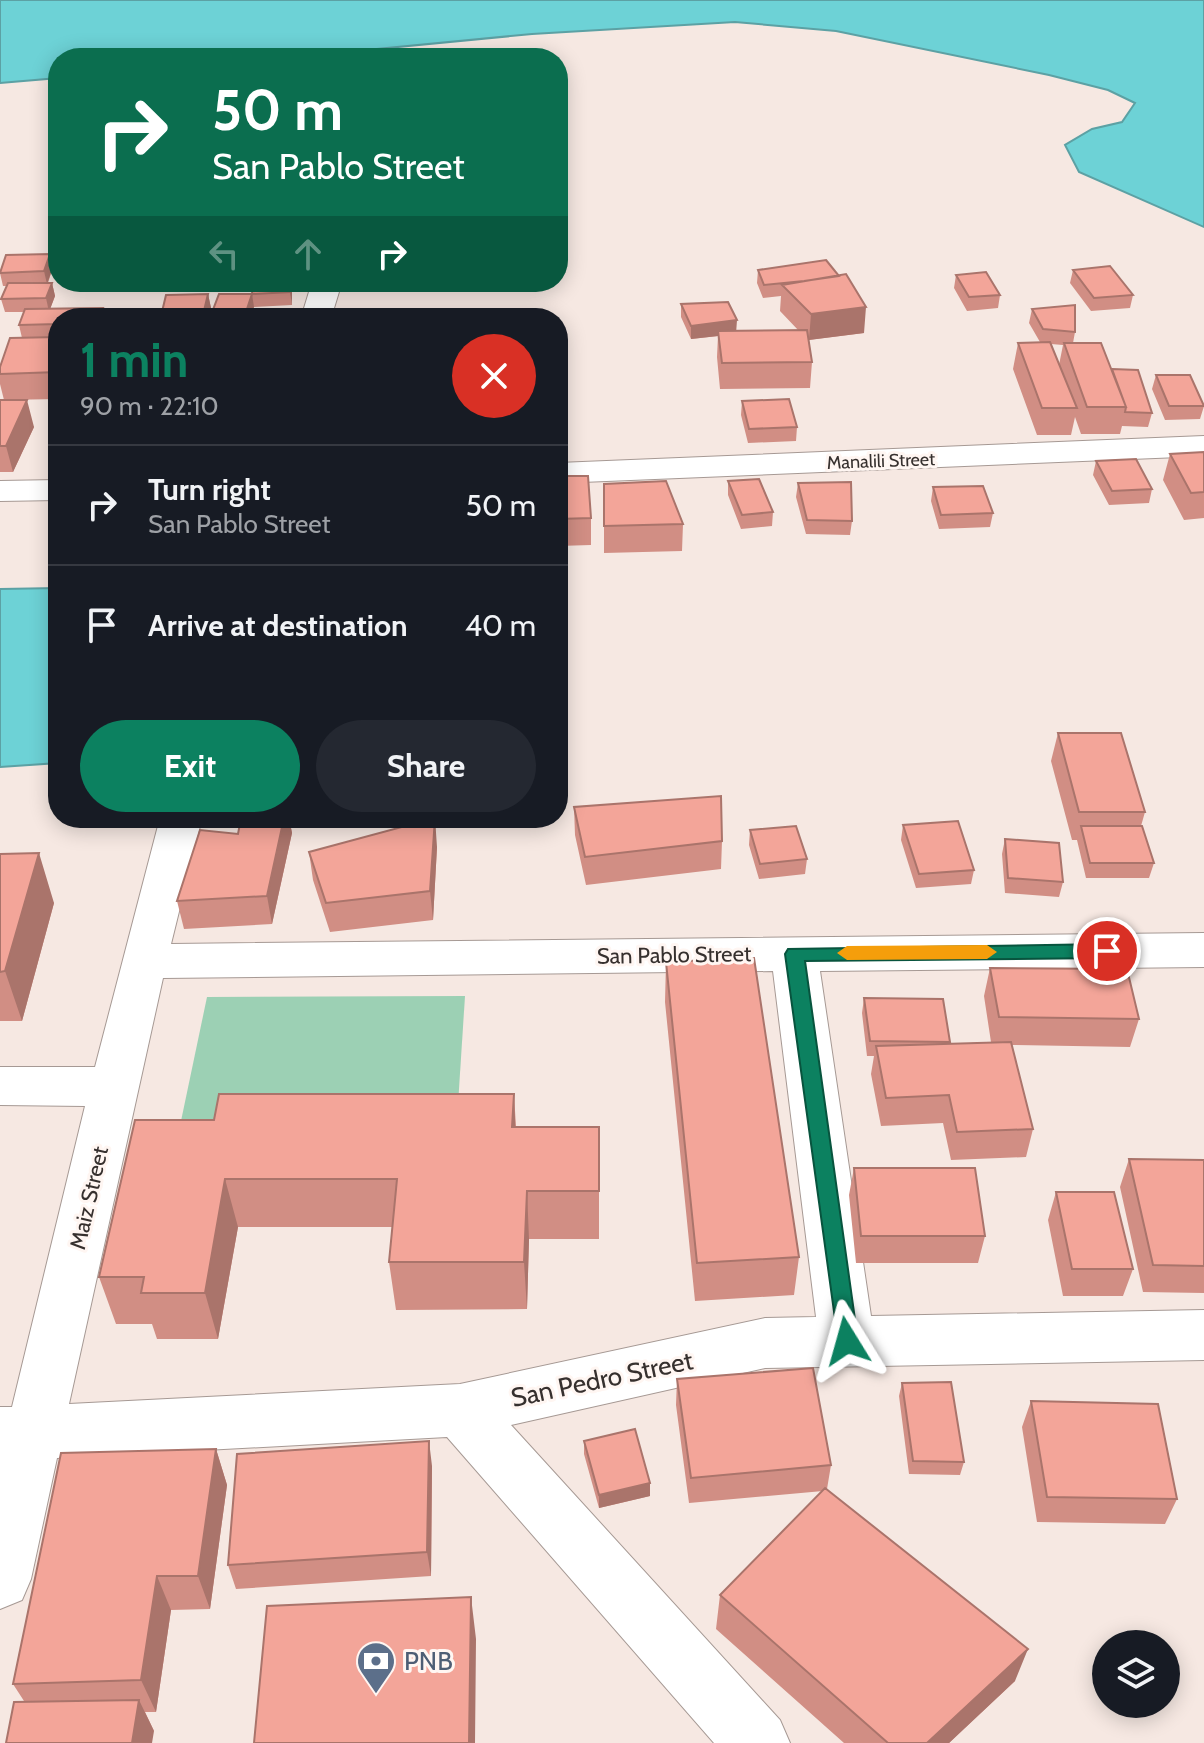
<!DOCTYPE html>
<html lang="en">
<head>
<meta charset="utf-8">
<style>
  :root { --surface:#171b24; --page:#242831; --text:#f1f3f6; --muted:#9ea1a6; --line:#363941; --accent:#0c8160 }
  body { margin:0; font-family:Cabin,sans-serif; background:var(--page); color:var(--text); height:100vh; display:flex; flex-direction:column; font-size:30px; white-space:nowrap }
  * { box-sizing:border-box; margin:0 }
  p { font-size:26px; color:var(--muted) }
  .icon { flex:none; width:44px; height:44px; fill:none; stroke:currentColor; stroke-width:2; stroke-linecap:round; stroke-linejoin:round }
  .map { position:relative; flex:1; overflow:hidden }
  .drawer { position:absolute; left:48px; top:308px; width:520px; height:520px; display:flex; flex-direction:column; background:var(--surface); border-radius:32px; box-shadow:0 4px 20px #0003 }
  .drawer>* { flex:none }
  .hud { position:absolute; left:48px; top:48px; width:520px; height:244px; border-radius:32px; box-shadow:0 4px 20px #0003; background:#0b6e4f; color:#fff; overflow:hidden }
  .tools { position:absolute; left:1092px; top:1630px; display:grid; gap:16px }
  .tools a { display:grid; place-items:center; width:88px; height:88px; border-radius:50%; background:var(--surface); box-shadow:0 4px 20px #0003; font-size:40px }
  .pin { position:absolute; display:grid; place-items:center; width:68px; height:68px; color:#fff; margin:-34px; border:4px solid #fff; border-radius:50%; box-shadow:0 2px 8px #0007 }
  .me { position:absolute; width:88px; margin:-44px; rotate:352deg; stroke-linejoin:round; filter:drop-shadow(0 0 6px #0008) }
  .turn { display:flex; align-items:center; gap:28px; height:168px; padding:0 32px; font-size:36px }
  .turn .icon { width:104px; height:104px; stroke-width:2.5 }
  .turn b { display:block; font-size:56px; line-height:68px }
  .lanes { display:flex; align-items:center; height:76px; padding:0 32px; background:#0003; justify-content:center; gap:40px; direction:ltr }
  .lanes .off { opacity:.35 }
  .round { display:grid; place-items:center; flex:none; width:84px; height:84px; border-radius:42px; background:var(--page) }
  .summary { display:flex; align-items:center; justify-content:space-between; height:136px; padding:0 32px }
  h1 { font-size:48px; font-weight:700; line-height:60px; color:var(--accent) }
  .cta { display:flex; gap:16px; margin-top:auto; padding:16px 32px }
  .cta a { flex:1; height:92px; border-radius:48px; background:var(--accent); color:#fff; font-size:32px; font-weight:700; line-height:92px; text-align:center }
  .cta a+a { background:var(--page); color:var(--text) }
  ul { padding:0; list-style:none }
  li { display:flex; align-items:center; gap:24px; height:120px; padding:0 32px; border-top:2px solid var(--line) }
  li div { flex:1 }
  li b { display:block; font-size:30px }
  li em { font-style:normal }
  .map>svg:first-child { display:block }
</style>
</head>
<body>
<div class="map">
<svg width="1204" height="1743" viewBox="0 0 1204 1743">
  <rect width="100%" height="100%" fill="#f6e8e2"/>
  <!-- green -->
  <path fill="#9cd0b4" d="M465,996L457,1120L181,1121L207,997Z"/>
  <!-- water -->
  <path fill="#6dd2d6" stroke="#5ca1a4" stroke-width="2" d="M0,0H1204V227L1079,172L1065,145L1092,129L1122,122L1135,103L1108,90L1049,75L836,31L735,22L532,34L284,58H58V78L0,83Z
    M58,588V763L0,767V589Z"/>
  <g fill="none" stroke-linecap="round" stroke-linejoin="round">
    <defs>
      <path id="minor" d="M312,282H342L331,318H301Z
        M1204,436V456L558,483V463Z
        M58,480V500L0,501V481Z
        M160,818H202L171,944L1204,933V967L820,971L871,1316L1204,1310V1360L765,1368L511,1425L780,1720L790,1743H714L447,1437L57,1458L31,1579L22,1600L0,1609V1407H12L85,1106L0,1105V1067H95ZM773,971L816,1317L765,1318L460,1384L69,1404L163,978Z"/>
    </defs>
    <!-- minor casing -->
    <use href="#minor" stroke="#a69994" stroke-width="2"/>
    <!-- minor -->
    <use href="#minor" fill="#fff" fill-rule="evenodd"/>
  </g>
  <!-- wall -->
  <path fill="#d18e84" fill-rule="evenodd" d="M826,260L864,333L808,340L812,362L810,388L720,389L717,357L718,336L691,339L681,317V304L736,331H799L780,311L781,296L763,298L757,283L758,270Z
    M53,267L48,283H52L55,296L50,309L58,318V399L4,400L34,427L13,472H0V400H4L0,384V374L22,338L19,325L24,312H5L1,299L7,286H3L0,273Z
    M1073,270L1133,295L1130,308L1091,311L1070,283Z
    M956,275L1000,295L998,308L967,311L954,288Z
    M291,282L292,305L254,307L250,318H211V315L252,294Z
    M208,294L211,308L208,318H161V316Z
    M1032,309L1075,332L1073,343L1112,369L1152,413L1148,427L1122,426L1120,434H1081L1075,417L1071,435H1037L1013,369L1018,343L1040,342L1029,323ZM1051,344L1063,345L1059,365Z
    M1156,375L1204,406L1200,419L1165,420L1152,389Z
    M742,401L797,427L796,441L748,443L741,415Z
    M1204,452V518L1184,520L1163,480L1170,454Z
    M1096,461L1152,489L1149,503L1109,505L1093,475Z
    M558,476L591,518V545L558,546Z
    M728,481L773,512L772,526L741,529L728,495Z
    M798,483L852,521L850,535L806,534L796,497Z
    M604,484L683,524L682,551L604,553Z
    M933,487L993,513L990,527L939,529L931,501Z
    M1058,733L1145,812L1141,826L1154,863L1149,878H1086L1077,840H1072L1051,761Z
    M574,807L722,841L721,869L586,885L575,835Z
    M236,818H289L292,833L272,924L184,929L177,901L238,834L241,818Z
    M903,825L974,870L971,884L916,888L901,840Z
    M750,830L807,859L805,874L759,879L749,845Z
    M1005,839L1063,882L1059,897L1005,893L1002,854Z
    M437,847L433,920L330,932L313,880L309,852Z
    M0,854L54,903L22,1021H0Z
    M666,962L799,1257L794,1295L695,1301L665,1002Z
    M990,968L1139,1019L1130,1047L1012,1045L1033,1129L1026,1157L951,1160L943,1123L881,1126L871,1074L874,1056H867L862,1013L864,998L950,1042L949,1044L991,1042L984,996Z
    M514,1094L516,1127H599V1239H529L527,1309L396,1310L389,1262L392,1227H238L218,1339H157L152,1324H116L99,1277L214,1120Z
    M1129,1159L1204,1160V1293L1143,1292L1120,1187Z
    M854,1168L985,1236L978,1263H856L849,1195Z
    M1056,1192L1133,1269L1123,1296H1063L1048,1220Z
    M677,1379L831,1465L827,1489L1015,1681L949,1743H844L716,1629L720,1595L823,1491L689,1503L676,1405Z
    M902,1383L964,1462L960,1475L909,1474L899,1396Z
    M1031,1401L1177,1499L1165,1524L1037,1522L1022,1427Z
    M584,1441L650,1483V1496L599,1508L584,1454Z
    M216,1449L227,1485L210,1609L171,1610L156,1712H145L154,1731L24,1701L13,1684Z
    M432,1466L431,1576L236,1589L228,1565Z"/>
  <!-- shaded-wall -->
  <path fill="#aa746b" d="M50,254L53,267L47,284L44,271Z
    M291,282L292,292V305L290,292Z
    M52,283L55,296L49,312L46,298Z
    M208,294L211,308L208,318H204L203,315Z
    M252,294L254,307L250,318H245V315Z
    M866,307L864,333L809,340L811,314Z
    M103,308L105,318H99Z
    M737,320L736,334L718,331V336L691,339V326Z
    M27,400L34,427L13,472L6,446Z
    M284,818H289L292,833L272,924L267,896Z
    M435,818L437,847L433,920L430,891Z
    M39,853L54,903L22,1021L5,971Z
    M514,1094L516,1143L512,1127Z
    M225,1179L238,1227L218,1339L205,1293Z
    M527,1191L529,1239L527,1309L524,1262Z
    M429,1441L432,1466L431,1576L427,1552Z
    M216,1449L227,1485L210,1609L198,1576Z
    M650,1483V1496L599,1508V1495Z
    M157,1576L171,1610L156,1712L141,1680Z
    M471,1597L476,1639L475,1743H469Z
    M1028,1649L1015,1681L949,1743H927Z
    M139,1700L154,1731L152,1743H132Z"/>
  <!-- building -->
  <path fill="#f3a599" stroke="#aa746b" stroke-width="2" d="M50,254L44,271L0,273L6,255Z
    M826,260L839,276L804,281L764,285L758,270Z
    M1110,266L1133,295L1094,298L1073,270Z
    M986,272L1000,295L969,297L956,275Z
    M846,274L866,307L811,314L782,285Z
    M253,282H290V292L252,294L245,315H211L219,294H252Z
    M8,283H52L46,298L1,299Z
    M208,294L203,315L161,316L166,295Z
    M728,302L737,320L691,326L681,304Z
    M1075,305V332L1043,329L1032,309Z
    M103,308L99,318H58V324L19,325L25,309Z
    M807,330L812,362L722,363L718,331Z
    M58,337V372L0,374V367L10,338Z
    M1050,342L1077,408H1042L1018,343Z
    M1064,343H1101L1126,407H1087Z
    M1112,369L1138,370L1152,413L1125,412L1126,407Z
    M1156,375H1190L1204,406H1169Z
    M789,399L797,427L749,429L742,401Z
    M0,400H27L6,446H0Z
    M1204,452V492L1191,493L1170,454Z
    M1136,459L1152,489L1112,491L1096,461Z
    M558,476H588L591,518L558,519Z
    M759,479L773,512L742,515L728,481Z
    M666,481L683,524L604,526V484Z
    M851,482L852,521L807,520L798,483Z
    M983,486L993,513L941,515L933,487Z
    M1058,733H1121L1145,812H1079Z
    M721,796L722,841L585,857L574,807Z
    M241,818H284L267,896L177,901L200,830L238,834Z
    M435,818L430,891L326,903L309,852Z
    M958,821L974,870L919,874L903,825Z
    M796,826L807,859L760,864L750,830Z
    M1081,826H1142L1154,863H1090Z
    M1005,839L1059,843L1063,882L1008,878Z
    M39,853L5,971L0,972V854Z
    M754,958L799,1257L697,1263L666,962Z
    M990,968L1127,969L1139,1019L999,1017Z
    M864,998L943,999L950,1042L870,1041Z
    M1011,1042L1033,1129L957,1132L949,1095L886,1098L876,1046Z
    M219,1094H514L512,1127H599V1191H527L524,1262H389L397,1179H225L205,1293H141L144,1277H99L135,1120H214Z
    M1129,1159L1204,1160V1266L1153,1265Z
    M854,1168H975L985,1236H861Z
    M1056,1192H1114L1133,1269H1072Z
    M813,1368L831,1465L691,1478L677,1379Z
    M951,1382L964,1462L913,1461L902,1383Z
    M1031,1401L1158,1404L1177,1499L1047,1497Z
    M635,1429L650,1483L599,1495L584,1441Z
    M429,1441L427,1552L228,1565L237,1454Z
    M216,1449L198,1576H157L141,1680L13,1684L61,1453Z
    M825,1488L1028,1649L927,1743H888L720,1595Z
    M471,1597L469,1743H254L267,1606Z
    M139,1700L132,1743H6L14,1702Z"/>
  <!-- route -->
  <path fill="#0c8160" stroke="#08543e" stroke-width="2" d="M1107,944L1116,951L1107,958L805,961L858,1341L855,1348L847,1351L839,1348L785,954L788,949Z"/>
  <!-- slow -->
  <path fill="#f59e0b" d="M987,945L997,952L987,959L847,960L837,953L847,946Z"/>
  <!-- icons -->
  <defs>
    <symbol id="bank-pin" viewBox="-11 -11 22 30"><path d="M0 17L-7.5 6A9.5 9.5 0 1 1 7.5 6Z" fill="#5c6f8a" stroke="#fff6f2"/><path d="M-6-4H6V4H-6ZM0-2.3a2.3 2.3 0 1 0 0 4.6a2.3 2.3 0 1 0 0-4.6Z" fill="#fff"/></symbol>
  </defs>
  <g fill-rule="evenodd">
    <use href="#bank-pin" x="354" y="1639" width="44" height="60"/>
  </g>
  <g text-anchor="middle" dominant-baseline="central" stroke-width="6" stroke-linejoin="round" paint-order="stroke">
    <!-- far-street labels -->
    <g font-size="18" fill="#36302e" stroke="#fff6f2">
      <text transform="translate(881 461) rotate(-2)">Manalili Street</text>
    </g>
    <!-- street labels -->
    <g font-size="22" fill="#36302e" stroke="#fff6f2">
      <text transform="translate(674 955) rotate(-1)">San Pablo Street</text>
      <text transform="translate(89 1198) rotate(-77)">Maiz Street</text>
    </g>
    <!-- near-street labels -->
    <g font-size="26" fill="#36302e" stroke="#fff6f2">
      <text transform="translate(602 1379) rotate(-12)">San Pedro Street</text>
    </g>
    <!-- near-service labels -->
    <g font-size="26" fill="#4e5e75" stroke="#fff6f2" text-anchor="start">
      <text x="404" y="1661">PNB</text>
    </g>
  </g>
</svg>
<div class="tools">
<a><svg class="icon" aria-label="layers" viewBox="0 0 24 24"><path d="M12 4l9 5-9 5-9-5zM3 14l9 5 9-5"/></svg></a>
</div>
<div class="pin" style="left:1107px;top:951px;background:#d93025"><svg class="icon" aria-label="arrive" viewBox="0 0 24 24"><path d="M6 21V4h12l-3 4 3 4H6"/></svg></div>
<svg class="me" style="left:847px;top:1341px" viewBox="-20 -20 40 40"><path d="M0-17L14 15 0 8-14 15z" fill="#0c8160" stroke="#fff" stroke-width="4"/></svg>
<div class="hud">
<div class="turn"><svg class="icon" aria-label="right" viewBox="0 0 24 24"><path d="M7 20v-9h11M14 6l5 5-5 5"/></svg><div><b>50 m</b>San Pablo Street</div></div>
<div class="lanes"><svg class="icon off" aria-label="left" viewBox="0 0 24 24"><path d="M17 20v-9H6M10 6l-5 5 5 5"/></svg><svg class="icon off" aria-label="ahead" viewBox="0 0 24 24"><path d="M12 20V5M6 11l6-6 6 6"/></svg><svg class="icon" aria-label="right" viewBox="0 0 24 24"><path d="M7 20v-9h11M14 6l5 5-5 5"/></svg></div>
</div>
<section class="drawer">
<div class="summary"><div><h1>1 min</h1><p>90 m · 22:10</p></div><a class="round" style="background:#d93025;color:#fff"><svg class="icon" aria-label="close" viewBox="0 0 24 24"><path d="M6 6l12 12M18 6L6 18"/></svg></a></div>
<ul>
<li><svg class="icon" aria-label="right" viewBox="0 0 24 24"><path d="M7 20v-9h11M14 6l5 5-5 5"/></svg><div><b>Turn right</b><p>San Pablo Street</p></div><em>50 m</em></li>
<li><svg class="icon" aria-label="arrive" viewBox="0 0 24 24"><path d="M6 21V4h12l-3 4 3 4H6"/></svg><div><b>Arrive at destination</b></div><em>40 m</em></li>
</ul>
<div class="cta"><a>Exit</a><a>Share</a></div>
</section>
</div>
</body>
</html>
